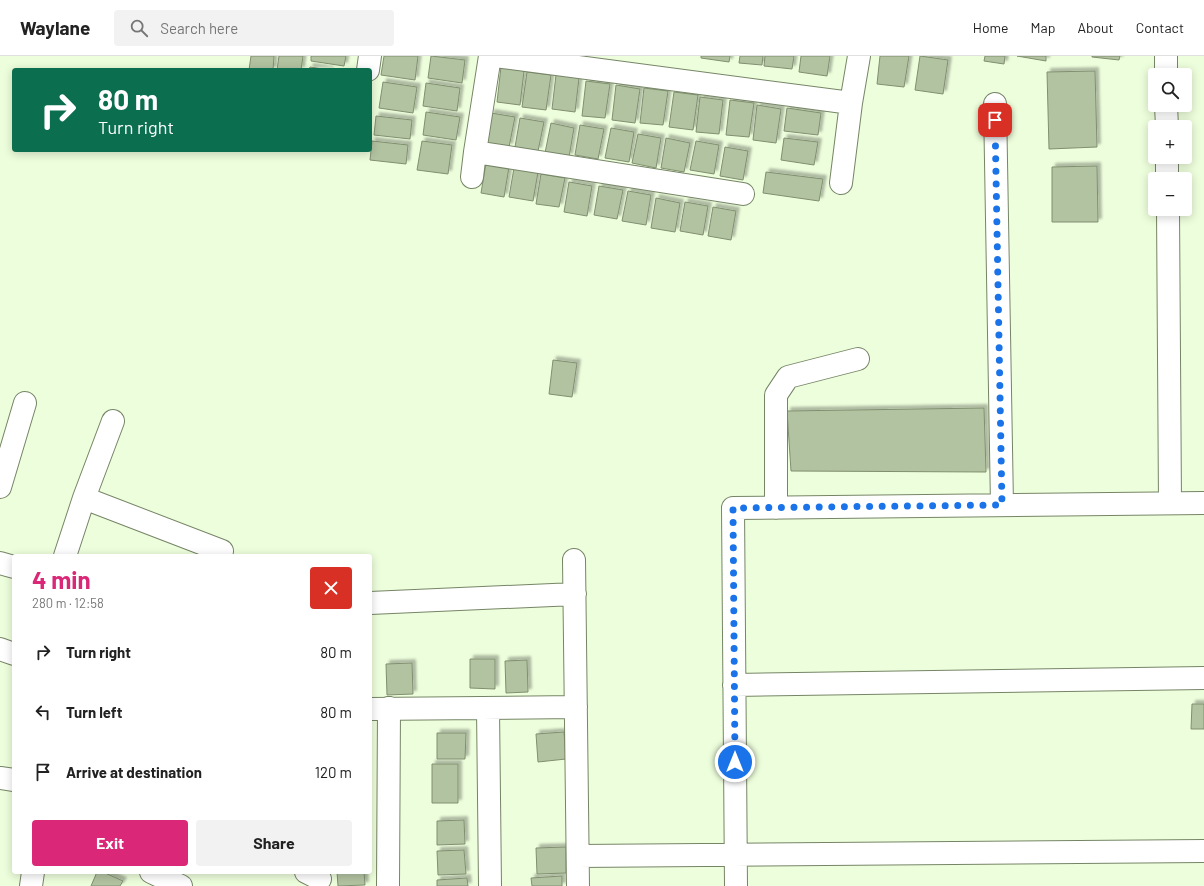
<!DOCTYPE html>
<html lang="en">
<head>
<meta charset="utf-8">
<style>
  :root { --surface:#fff; --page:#f2f2f2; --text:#222; --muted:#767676; --line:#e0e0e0; --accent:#db2777 }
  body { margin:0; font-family:Barlow,sans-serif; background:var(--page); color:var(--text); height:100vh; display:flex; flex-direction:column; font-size:15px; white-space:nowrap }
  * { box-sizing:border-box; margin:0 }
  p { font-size:13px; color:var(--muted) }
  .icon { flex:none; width:22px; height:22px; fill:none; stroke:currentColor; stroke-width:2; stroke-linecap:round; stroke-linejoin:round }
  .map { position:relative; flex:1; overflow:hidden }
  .details { position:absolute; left:12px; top:498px; width:360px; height:320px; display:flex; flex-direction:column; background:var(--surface); border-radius:4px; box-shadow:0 2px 10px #0003 }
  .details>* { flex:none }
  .guide { position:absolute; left:12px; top:12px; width:360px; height:84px; border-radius:4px; box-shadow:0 2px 10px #0003; background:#0b6e4f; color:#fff; overflow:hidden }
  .tools { position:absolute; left:1148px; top:12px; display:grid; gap:8px }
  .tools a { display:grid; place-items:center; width:44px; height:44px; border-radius:4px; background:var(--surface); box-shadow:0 2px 10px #0003; font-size:20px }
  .pin { position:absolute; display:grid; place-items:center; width:34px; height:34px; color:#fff; margin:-17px; border-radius:8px; box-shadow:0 2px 6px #0006 }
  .me { position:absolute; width:44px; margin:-22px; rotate:0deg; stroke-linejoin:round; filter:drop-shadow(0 0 3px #0008) }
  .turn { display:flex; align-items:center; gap:14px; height:84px; padding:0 20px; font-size:18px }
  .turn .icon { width:52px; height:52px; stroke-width:2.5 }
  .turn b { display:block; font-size:28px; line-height:34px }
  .round { display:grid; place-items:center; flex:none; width:42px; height:42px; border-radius:4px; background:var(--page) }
  .summary { display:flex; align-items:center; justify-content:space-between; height:68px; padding:0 20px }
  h1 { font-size:24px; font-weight:700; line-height:30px; color:var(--accent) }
  .action { display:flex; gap:8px; margin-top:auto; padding:8px 20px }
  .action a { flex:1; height:46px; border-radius:4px; background:var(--accent); color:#fff; font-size:16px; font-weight:700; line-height:46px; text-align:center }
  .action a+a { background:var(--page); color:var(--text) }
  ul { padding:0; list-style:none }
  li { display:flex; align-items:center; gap:12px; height:60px; padding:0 20px }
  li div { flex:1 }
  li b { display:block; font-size:15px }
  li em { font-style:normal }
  header { display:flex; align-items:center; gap:24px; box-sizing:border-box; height:56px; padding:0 20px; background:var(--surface); border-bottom:1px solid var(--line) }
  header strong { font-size:19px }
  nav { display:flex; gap:22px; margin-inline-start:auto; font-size:14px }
  .search { width:280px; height:36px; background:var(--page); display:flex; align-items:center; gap:10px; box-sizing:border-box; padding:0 14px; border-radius:4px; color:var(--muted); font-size:15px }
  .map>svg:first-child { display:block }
</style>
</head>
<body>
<header>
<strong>Waylane</strong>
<div class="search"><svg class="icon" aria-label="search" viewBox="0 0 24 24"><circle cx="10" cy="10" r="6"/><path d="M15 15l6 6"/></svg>Search here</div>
<nav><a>Home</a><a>Map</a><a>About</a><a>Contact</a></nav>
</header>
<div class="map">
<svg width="1204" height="830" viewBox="0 0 1204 830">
  <defs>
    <filter id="shadow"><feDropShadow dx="3.5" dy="-3.5" stdDeviation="1" flood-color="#0004"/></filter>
  </defs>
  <rect width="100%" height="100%" fill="#edfedc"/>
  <!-- building -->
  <path fill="#b2c3a1" stroke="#808f70" filter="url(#shadow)" d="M251,0H274L273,14H249Z
    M279,0H303L301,14H277Z
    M311,0H346L344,10L311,5Z
    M384,0H418L415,24L381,19Z
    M431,0L465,4L462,27L428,22Z
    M701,0H730L729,6L701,2Z
    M740,0H763L762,9L739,7Z
    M765,0H794L792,13L764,10Z
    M801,0H830L827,20L799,16Z
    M880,0H909L904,31L877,28Z
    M920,0L948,4L943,38L915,34Z
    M985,0H1005L1004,8L984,5Z
    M1017,0H1046V5Z
    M1092,0H1120L1119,4L1092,1Z
    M310,11L330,14H309Z
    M501,11L524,15L520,49L497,46Z
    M1095,15L1097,91L1049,93L1047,16Z
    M527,16L551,19L546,54L522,51Z
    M556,19L579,22L575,56L552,53Z
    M586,25L610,28L605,62L582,60Z
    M383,26L417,31L413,57L379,52Z
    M426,27L460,32L457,55L423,50Z
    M616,29L640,33L635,67L612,64Z
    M644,32L668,35L663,69L640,67Z
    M674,36L698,39L693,74L669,71Z
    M700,41L723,44L719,78L696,76Z
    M730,44L754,47L749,81L726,79Z
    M757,49L781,53L776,87L753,84Z
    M787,52L821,57L818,79L784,75Z
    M426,56L460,61L456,84L423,79Z
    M491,57L515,61L509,91L486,87Z
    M376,60L412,64L410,83L374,79Z
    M520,62L544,66L538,95L515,91Z
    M551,67L574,72L569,101L545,97Z
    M580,69L604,73L598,103L575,99Z
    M611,72L634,76L629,106L605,102Z
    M638,78L661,82L656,112L632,107Z
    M666,82L690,87L684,116L661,112Z
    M784,82L818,86L814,109L781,104Z
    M372,85L408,89L406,108L370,104Z
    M422,85L452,89L448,118L417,114Z
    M696,85L719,89L714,118L690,114Z
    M725,91L748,95L743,124L720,120Z
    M486,107L509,111L504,141L481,137Z
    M1097,110L1098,166H1052V111Z
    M514,112L538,116L533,145L509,141Z
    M766,116L823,123L819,145L763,137Z
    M541,118L565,122L559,151L536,148Z
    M569,126L592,130L587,160L564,156Z
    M599,130L623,134L617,163L594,159Z
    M628,135L651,139L646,169L622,165Z
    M656,142L680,147L675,176L651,172Z
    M685,146L708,150L703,179L680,175Z
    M713,151L736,155L731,184L708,180Z
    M553,304L577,307L572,341L549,338Z
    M984,352L986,416L791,415L787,355Z
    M470,603H495V633L470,632Z
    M527,604L528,636L506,637L505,605Z
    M412,607L413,638L387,639L386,608Z
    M1192,648H1204V673H1191Z
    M564,676L566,703L538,706L536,678Z
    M437,677H466L465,703H437Z
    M432,708H458V747H432Z
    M464,764L465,788L437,789V765Z
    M566,791V817L537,818L536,792Z
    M464,794L466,818L438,819L437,795Z
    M97,816H103L123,825L120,830H91Z
    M337,816H364L365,829L338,830Z
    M562,820V830H532L531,822Z
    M467,822L468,830H437V824Z"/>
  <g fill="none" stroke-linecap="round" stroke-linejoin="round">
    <defs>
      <path id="minor" d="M495,0L851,47
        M1166,0V19
        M368,14L370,0
        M995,48L1002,449
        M1166,49L1167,71
        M475,96L743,138
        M1167,101V123
        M472,121L475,96L490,0
        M841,127L851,47L859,0
        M1168,153L1170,447
        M0,431L25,347
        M84,442L222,495L220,500
        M776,452V339L788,321L858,303
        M65,500L84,442L113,365
        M574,504L578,830
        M0,507L14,511
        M370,547L575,538
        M0,593L14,598
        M734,629L1204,622
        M488,652L490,830
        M370,653L576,651
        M0,722L14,724
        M578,800L1204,795
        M151,816L181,830
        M306,816L320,823
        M31,830L33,816
        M388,830L389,652
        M736,830L733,452L1204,447"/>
    </defs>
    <!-- minor casing -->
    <use href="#minor" stroke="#768566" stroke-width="24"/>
    <!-- minor -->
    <use href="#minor" stroke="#fff" stroke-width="22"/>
  </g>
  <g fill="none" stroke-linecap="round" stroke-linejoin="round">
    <!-- route -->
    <path stroke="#1a73e8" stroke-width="7" stroke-dasharray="0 12.6" d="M735,706L733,452L1002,449L995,64"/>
  </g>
</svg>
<div class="tools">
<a><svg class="icon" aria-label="search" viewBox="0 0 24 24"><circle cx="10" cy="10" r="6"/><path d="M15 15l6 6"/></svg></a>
<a>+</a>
<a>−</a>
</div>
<div class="pin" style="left:995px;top:64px;background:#d93025"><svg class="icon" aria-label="arrive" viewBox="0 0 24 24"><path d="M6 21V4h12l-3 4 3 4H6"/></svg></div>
<svg class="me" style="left:735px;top:706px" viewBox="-20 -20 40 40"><circle r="17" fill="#1a73e8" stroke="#fff" stroke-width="3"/><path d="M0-11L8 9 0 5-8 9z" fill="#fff"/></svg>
<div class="guide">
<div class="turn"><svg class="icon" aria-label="right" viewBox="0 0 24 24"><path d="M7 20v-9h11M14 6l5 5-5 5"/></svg><div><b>80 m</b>Turn right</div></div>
</div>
<section class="details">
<div class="summary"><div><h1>4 min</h1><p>280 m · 12:58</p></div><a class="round" style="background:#d93025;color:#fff"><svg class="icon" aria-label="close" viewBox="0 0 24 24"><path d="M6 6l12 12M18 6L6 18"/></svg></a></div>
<ul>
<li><svg class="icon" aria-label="right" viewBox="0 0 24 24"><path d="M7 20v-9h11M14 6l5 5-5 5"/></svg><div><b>Turn right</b></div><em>80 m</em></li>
<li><svg class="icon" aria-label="left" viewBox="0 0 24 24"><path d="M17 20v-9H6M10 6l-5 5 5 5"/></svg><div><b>Turn left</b></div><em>80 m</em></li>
<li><svg class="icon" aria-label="arrive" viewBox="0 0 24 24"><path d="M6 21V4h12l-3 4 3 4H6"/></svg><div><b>Arrive at destination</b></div><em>120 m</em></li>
</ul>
<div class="action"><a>Exit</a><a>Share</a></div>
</section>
</div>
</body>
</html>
